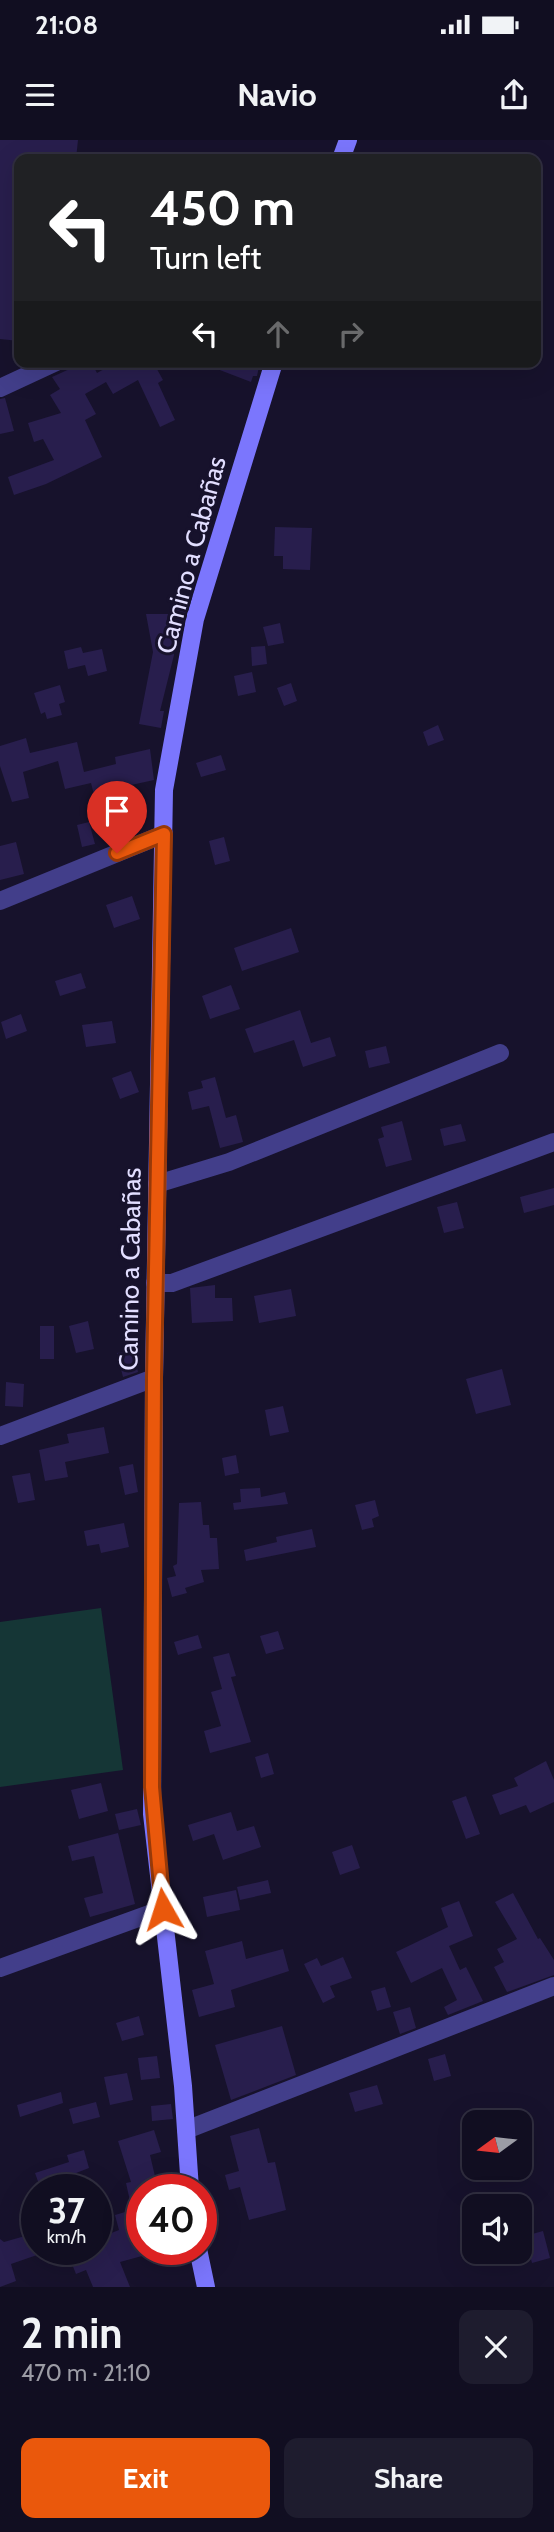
<!DOCTYPE html>
<html lang="en">
<head>
<meta charset="utf-8">
<style>
  :root { --surface:#110e21; --page:#1e1c2e; --text:#f1f3f6; --muted:#9c9ca5; --line:#302e3f; --accent:#ea580c }
  body { margin:0; font-family:Cabin,sans-serif; background:var(--page); color:var(--text); height:100vh; display:flex; flex-direction:column; font-size:26px; white-space:nowrap }
  * { box-sizing:border-box; margin:0 }
  p { font-size:23px; color:var(--muted) }
  .icon { flex:none; width:38px; height:38px; fill:none; stroke:currentColor; stroke-width:2; stroke-linecap:round; stroke-linejoin:round }
  .map { position:relative; height:2147px; overflow:hidden }
  .panel { display:flex; flex-direction:column; background:var(--surface); flex:1 }
  .panel>* { flex:none }
  .banner { position:absolute; left:14px; top:14px; width:527px; height:214px; border-radius:14px; box-shadow:0 7px 28px #0002,0 0 0 2px var(--line); background:#202124; color:#fff; overflow:hidden }
  .needle { width:46px; rotate:255deg }
  .fabs { position:absolute; left:462px; top:1970px; display:grid; gap:14px }
  .fabs a { display:grid; place-items:center; width:70px; height:70px; border-radius:14px; background:var(--surface); box-shadow:0 7px 28px #0002,0 0 0 2px var(--line); font-size:35px }
  .speed { position:absolute; left:21px; top:2034px; display:flex; gap:14px; font-size:35px; font-weight:700; text-align:center }
  .speed>* { display:grid; place-content:center; width:91px; height:91px; border-radius:50%; background:var(--surface); box-shadow:0 7px 28px #0002,0 0 0 2px var(--line); line-height:1 }
  .speed small { font-size:18px; font-weight:400 }
  .speed .limit { border:10px solid #d22; background:#fff; color:#111 }
  .pin { position:absolute; display:grid; place-items:center; width:60px; height:60px; color:#fff; margin:-72px -30px; border-radius:50% 50% 50% 0; rotate:-45deg; box-shadow:0 0 7px #0007 }
  .pin .icon { rotate:45deg }
  .me { position:absolute; width:77px; margin:-38px; rotate:354deg; stroke-linejoin:round; filter:drop-shadow(0 0 5px #0008) }
  .turn { display:flex; align-items:center; gap:24px; height:147px; padding:0 21px; font-size:32px }
  .turn .icon { width:91px; height:91px; stroke-width:2.5 }
  .turn b { display:block; font-size:49px; line-height:60px }
  .lanes { display:flex; align-items:center; height:66px; padding:0 21px; background:#0003; justify-content:center; gap:35px; direction:ltr }
  .lanes .off { opacity:.35 }
  .round { display:grid; place-items:center; flex:none; width:74px; height:74px; border-radius:14px; background:var(--page) }
  .overview { display:flex; align-items:center; justify-content:space-between; height:119px; padding:0 21px }
  h1 { font-size:42px; font-weight:700; line-height:52px }
  .primary-button { display:flex; gap:14px; margin-top:auto; padding:14px 21px }
  .primary-button a { flex:1; height:80px; border-radius:14px; background:var(--accent); color:#fff; font-size:28px; font-weight:700; line-height:80px; text-align:center }
  .primary-button a+a { background:var(--page); color:var(--text) }
  .status { display:flex; justify-content:space-between; align-items:center; height:49px; padding:0 35px; background:var(--surface); direction:ltr }
  .status svg { height:19px; fill:currentColor }
  header { display:flex; justify-content:space-between; align-items:center; height:91px; padding:0 21px; background:var(--surface); font-size:32px; font-weight:700 }
  .map>svg:first-child { display:block }
</style>
</head>
<body>
<div class="status"><b>21:08</b><svg viewBox="0 0 49 12"><path d="M0 12V9h3v3zM5 12V6h3v6zM10 12V3h3v9zM15 12V0h3v12zM26 1h20v11H26zM47 4h2v5h-2z"/></svg></div>
<header><svg class="icon" aria-label="menu" viewBox="0 0 24 24"><path d="M4 6h16M4 12h16M4 18h16"/></svg>Navio<svg class="icon" aria-label="share" viewBox="0 0 24 24"><path d="M12 15V3M7 8l5-5 5 5M5 13v7h14v-7"/></svg></header>
<div class="map">
<svg width="554" height="2147" viewBox="0 0 554 2147">
  <rect width="100%" height="100%" fill="#17122c"/>
  <!-- green -->
  <path fill="#153636" d="M101,1468L123,1630L0,1647V1482Z"/>
  <!-- building -->
  <path fill="#281e4d" d="M0,0H78L76,19H19V201L0,199Z
    M85,222H91L97,233L117,222H153L163,240L158,243L175,280L160,287L138,240L113,254L106,242L85,254L96,274L85,280L102,317L46,344L14,355L8,337L54,320L43,299L34,302L28,283L61,273L50,255L60,249L52,237Z
    M199,222H260L257,236H253L251,242Z
    M5,258L14,291L0,294V259Z
    M275,387L312,388L310,430L283,429V416H274Z
    M187,465L182,489H171L174,515L160,571H164L161,588L139,584L153,512L146,474H177V466Z
    M280,483L284,503L268,506L263,487Z
    M265,506L267,524L252,526L251,507Z
    M81,507L83,513L102,509L107,531L88,536L85,525L68,529L64,511Z
    M252,532L256,552L238,556L234,536Z
    M291,543L297,561L284,566L277,548Z
    M60,545L65,562L59,564L62,575L47,579L45,572L41,574L34,553Z
    M438,585L444,600L428,606L423,592Z
    M26,598L30,613L77,602L84,632L116,624L115,617L150,609L154,640L122,647L129,674L101,682L91,643L65,649L58,621L23,632L29,658L12,662L0,626V606Z
    M221,615L226,630L201,637L196,623Z
    M89,682L95,704L82,707L77,685Z
    M224,697L230,721L215,725L209,701Z
    M16,702L24,734L0,740V706Z
    M132,756L140,779L114,788L106,765Z
    M291,788L299,812L242,831L234,808Z
    M81,833L86,848L60,856L55,841Z
    M231,845L240,869L210,879L202,856Z
    M300,870L311,903L330,897L336,916L303,927L294,900L254,913L245,889Z
    M21,874L27,891L6,899L1,882Z
    M112,881L116,903L86,907L82,885Z
    M386,906L390,923L369,928L365,911Z
    M131,931L139,952L120,959L112,938Z
    M215,937L226,978L236,975L243,1002L220,1008L209,966L192,970L188,952L203,948L201,941Z
    M402,981L412,1020L386,1027L378,999L384,997L381,987Z
    M461,984L466,1001L444,1006L440,989Z
    M554,1048V1065L524,1073L520,1057Z
    M457,1062L464,1088L444,1093L437,1067Z
    M215,1145V1158H232L233,1181L192,1183L190,1148Z
    M291,1149L296,1176L259,1183L254,1156Z
    M88,1181L94,1209L76,1213L69,1186Z
    M40,1186H54V1219H40Z
    M133,1210L138,1232L123,1237L117,1213Z
    M502,1229L511,1265L476,1274L466,1239Z
    M6,1242L24,1244L23,1267L5,1266Z
    M283,1266L289,1292L270,1296L265,1270Z
    M104,1287L109,1313L65,1322L68,1337L45,1341L39,1310L69,1303L67,1294Z
    M236,1315L239,1333L225,1336L222,1318Z
    M133,1324L138,1352L125,1355L119,1327Z
    M30,1333L35,1360L18,1363L12,1336Z
    M260,1348L261,1357L285,1352L288,1364L234,1370L233,1363L241,1362L240,1349Z
    M375,1360L379,1376L372,1379L374,1387L362,1390L355,1365Z
    M201,1362L203,1385H209L210,1398H217L219,1429L201,1430L204,1442L185,1448L187,1453L172,1457L167,1438L176,1436L173,1426L177,1424L179,1363Z
    M124,1383L129,1407L101,1413L99,1404L87,1406L84,1391Z
    M312,1389L316,1407L246,1421L244,1410L277,1402L276,1397Z
    M278,1491L284,1509L266,1514L260,1496Z
    M198,1495L202,1508L178,1515L174,1502Z
    M229,1513L236,1536L231,1537L251,1602L210,1613L204,1591L221,1586L211,1552L222,1549L213,1517Z
    M268,1613L274,1634L261,1638L255,1617Z
    M546,1621L554,1640V1662L530,1673L526,1665L500,1675L492,1655L518,1646L514,1638Z
    M101,1643L108,1671L79,1679L71,1650Z
    M466,1656L480,1694L466,1699L452,1661Z
    M137,1669L141,1685L119,1690L115,1674Z
    M231,1672L237,1691L254,1686L261,1707L223,1720L214,1694L193,1701L188,1685Z
    M118,1693L135,1764L90,1777L84,1758L103,1753L94,1716L72,1721L68,1706Z
    M352,1705L360,1728L340,1735L332,1712Z
    M268,1740L271,1753L240,1760L237,1747Z
    M236,1750L240,1770L207,1777L203,1757Z
    M513,1753L538,1799L540,1798L554,1820V1835L507,1852L494,1827L504,1822L497,1809L517,1799L495,1762Z
    M459,1761L473,1796L449,1806L460,1830L466,1827L483,1861L448,1875L444,1867L457,1860L442,1828L411,1843L396,1812L448,1787L441,1768Z
    M242,1801L246,1819L283,1809L289,1831L231,1850L235,1867L199,1877L192,1850L214,1844L205,1811Z
    M343,1817L352,1838L330,1846L335,1857L323,1863L304,1824L317,1818L321,1826Z
    M385,1847L391,1867L377,1871L371,1851Z
    M410,1867L416,1888L400,1894L393,1872Z
    M139,1876L144,1895L122,1901L116,1883Z
    M282,1886L296,1935L231,1960L215,1905Z
    M445,1914L451,1936L434,1941L428,1919Z
    M157,1916L160,1938L141,1940L138,1918Z
    M127,1933L133,1960L110,1965L104,1937Z
    M377,1945L383,1964L355,1972L349,1953Z
    M61,1952L63,1963L20,1977L17,1965Z
    M96,1962L100,1977L73,1984L69,1969Z
    M171,1964L173,1979L152,1981L151,1966Z
    M259,1988L268,2023L275,2022L286,2070L249,2080L240,2047L229,2050L225,2035L239,2031L230,1996Z
    M154,1990L161,2012L150,2015L158,2049H142V2116L120,2122L130,2147H93L86,2130L76,2134L66,2109H96V2099L119,2090L115,2075L132,2070L126,2043L131,2042L118,2001Z
    M84,2010L89,2028L40,2047L35,2033L69,2022L67,2015Z
    M543,2091L550,2118L532,2123L525,2096Z
    M32,2094H37V2115L11,2124L16,2141L0,2147V2099L4,2102Z"/>
  <g fill="none" stroke-linecap="round" stroke-linejoin="round">
    <!-- street -->
    <path stroke="#423e8a" stroke-width="18" d="M0,248L56,222
      M0,761L164,694
      M157,1044L229,1022L500,913
      M155,1143H172L554,1002
      M0,1296L154,1238
      M0,1828L163,1769
      M186,1990L554,1846"/>
    <!-- secondary -->
    <path stroke="#7b76fd" stroke-width="18" d="M341,19L348,0
      M190,2049L183,1946L152,1674L154,1238L164,650L195,479L274,222
      M198,2109L206,2147"/>
  </g>
  <g fill="none" stroke-linecap="round" stroke-linejoin="round">
    <defs>
      <path id="route" d="M117,713L164,694L154,1238L152,1647L163,1769"/>
    </defs>
    <!-- route casing -->
    <use href="#route" stroke="#983908" stroke-width="18"/>
    <!-- route -->
    <use href="#route" stroke="#ea580c" stroke-width="12"/>
  </g>
  <g text-anchor="middle" dominant-baseline="central" stroke-width="6" stroke-linejoin="round" paint-order="stroke">
    <!-- street labels -->
    <g font-size="26" fill="#e2deff" stroke="#17122c">
      <text transform="translate(191 415) rotate(-75)">Camino a Cabañas</text>
      <text transform="translate(130 1129) rotate(-89)">Camino a Cabañas</text>
    </g>
  </g>
</svg>
<div class="fabs">
<a><svg class="needle" viewBox="-14 -14 28 28"><path d="M0-13l5 13h-10z" fill="#e53935"/><path d="M0 13l5-13h-10z" fill="#9c9ca5"/></svg></a>
<a><svg class="icon" aria-label="sound" viewBox="0 0 24 24"><path d="M4 9h4l5-4v14l-5-4H4zM17 9q2 3 0 6"/></svg></a>
</div>
<div class="speed"><div>37<small>km/h</small></div><div class="limit">40</div></div>
<div class="pin" style="left:117px;top:713px;background:#d93025"><svg class="icon" aria-label="arrive" viewBox="0 0 24 24"><path d="M6 21V4h12l-3 4 3 4H6"/></svg></div>
<svg class="me" style="left:163px;top:1769px" viewBox="-20 -20 40 40"><path d="M0-17L14 15 0 8-14 15z" fill="#ea580c" stroke="#fff" stroke-width="4"/></svg>
<div class="banner">
<div class="turn"><svg class="icon" aria-label="left" viewBox="0 0 24 24"><path d="M17 20v-9H6M10 6l-5 5 5 5"/></svg><div><b>450 m</b>Turn left</div></div>
<div class="lanes"><svg class="icon" aria-label="left" viewBox="0 0 24 24"><path d="M17 20v-9H6M10 6l-5 5 5 5"/></svg><svg class="icon off" aria-label="ahead" viewBox="0 0 24 24"><path d="M12 20V5M6 11l6-6 6 6"/></svg><svg class="icon off" aria-label="right" viewBox="0 0 24 24"><path d="M7 20v-9h11M14 6l5 5-5 5"/></svg></div>
</div>
</div>
<section class="panel">
<div class="overview"><div><h1>2 min</h1><p>470 m · 21:10</p></div><a class="round"><svg class="icon" aria-label="close" viewBox="0 0 24 24"><path d="M6 6l12 12M18 6L6 18"/></svg></a></div>
<div class="primary-button"><a>Exit</a><a>Share</a></div>
</section>
</body>
</html>
